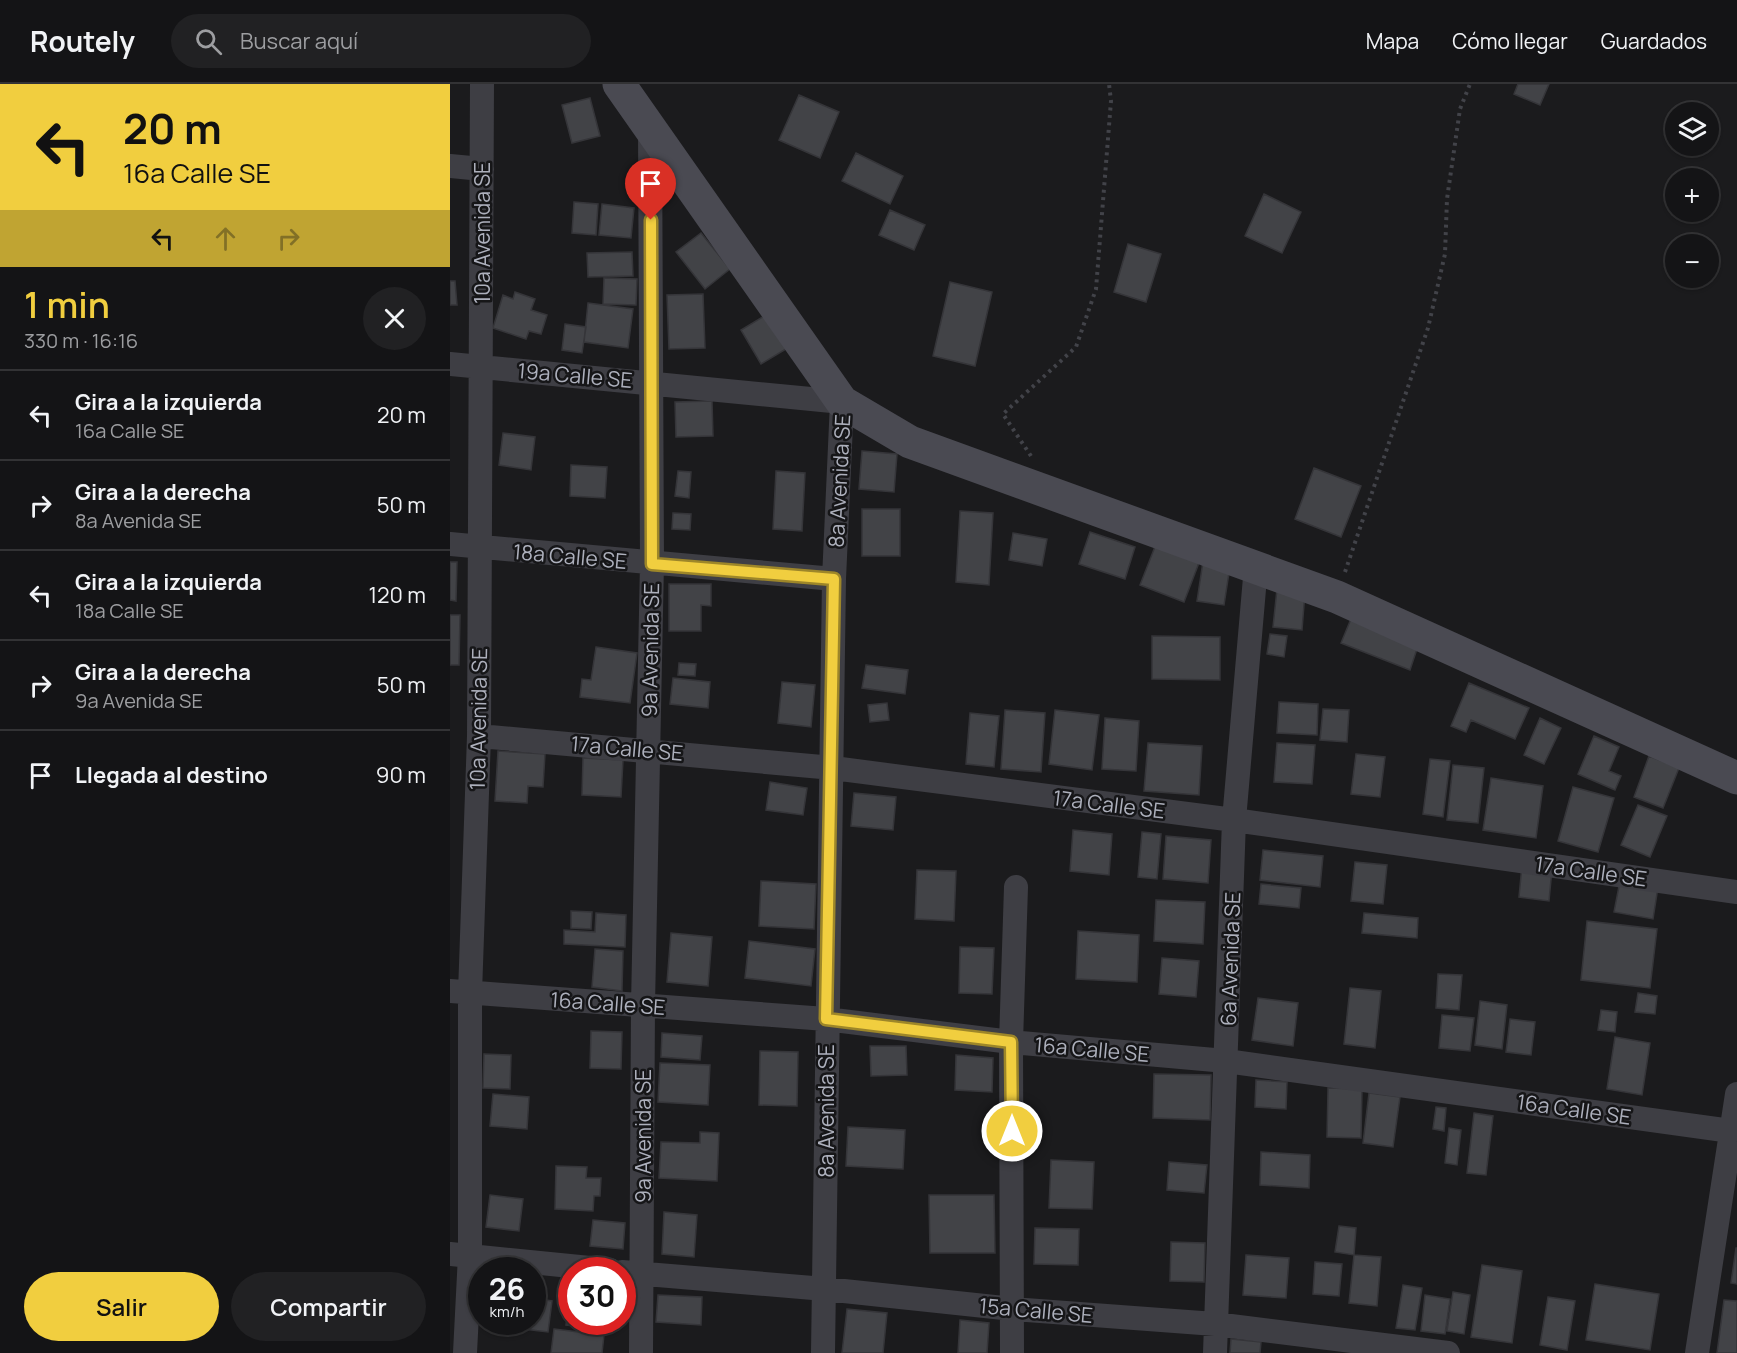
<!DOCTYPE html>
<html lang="es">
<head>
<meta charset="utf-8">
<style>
  :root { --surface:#141416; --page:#212123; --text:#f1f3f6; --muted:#9d9ea1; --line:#333335; --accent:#f1ce3f }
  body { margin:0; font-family:Manrope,sans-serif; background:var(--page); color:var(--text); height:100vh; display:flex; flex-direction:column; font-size:22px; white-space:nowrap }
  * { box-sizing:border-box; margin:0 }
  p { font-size:20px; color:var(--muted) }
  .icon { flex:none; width:33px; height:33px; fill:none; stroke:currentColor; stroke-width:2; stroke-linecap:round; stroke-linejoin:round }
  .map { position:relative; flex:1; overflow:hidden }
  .sheet { display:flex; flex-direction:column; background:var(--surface); width:450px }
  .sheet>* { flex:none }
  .top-card { background:#f1ce3f; color:#111; overflow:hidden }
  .fabs { position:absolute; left:1215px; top:18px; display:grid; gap:12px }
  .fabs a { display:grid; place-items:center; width:54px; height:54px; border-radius:50%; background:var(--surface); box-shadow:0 2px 4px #0004,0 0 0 2px var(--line); font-size:30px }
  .speed { position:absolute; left:18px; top:1173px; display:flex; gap:12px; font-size:30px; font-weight:700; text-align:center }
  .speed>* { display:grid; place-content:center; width:78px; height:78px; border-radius:50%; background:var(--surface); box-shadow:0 2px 4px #0004,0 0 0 2px var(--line); line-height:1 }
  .speed small { font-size:15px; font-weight:400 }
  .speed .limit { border:9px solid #d22; background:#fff; color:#111 }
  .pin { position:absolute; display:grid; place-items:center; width:51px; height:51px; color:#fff; margin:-62px -26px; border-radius:50% 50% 50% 0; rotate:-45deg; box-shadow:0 0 6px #0007 }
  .pin .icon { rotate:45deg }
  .me { position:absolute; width:66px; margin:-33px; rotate:0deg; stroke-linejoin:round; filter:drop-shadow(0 0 4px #0008) }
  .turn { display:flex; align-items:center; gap:21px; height:126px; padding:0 24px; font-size:27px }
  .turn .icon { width:78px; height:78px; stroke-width:2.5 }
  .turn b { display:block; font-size:42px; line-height:51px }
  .lanes { display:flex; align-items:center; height:57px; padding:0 24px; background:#0003; justify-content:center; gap:30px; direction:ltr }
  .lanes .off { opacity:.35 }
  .round { display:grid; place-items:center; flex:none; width:63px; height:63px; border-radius:32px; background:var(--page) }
  .summary { display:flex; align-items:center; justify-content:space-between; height:102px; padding:0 24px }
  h1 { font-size:36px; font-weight:600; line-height:45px; color:var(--accent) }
  .primary-button { display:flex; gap:12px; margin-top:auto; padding:12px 24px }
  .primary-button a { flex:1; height:69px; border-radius:36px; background:var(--accent); color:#111; font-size:24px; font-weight:600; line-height:69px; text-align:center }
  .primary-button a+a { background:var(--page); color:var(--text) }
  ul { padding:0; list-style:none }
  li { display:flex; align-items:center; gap:18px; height:90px; padding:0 24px; border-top:2px solid var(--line) }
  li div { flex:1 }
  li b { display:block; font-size:22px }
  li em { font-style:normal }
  header { display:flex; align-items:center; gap:36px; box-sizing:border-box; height:84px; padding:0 30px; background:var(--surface); border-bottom:2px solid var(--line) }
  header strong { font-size:28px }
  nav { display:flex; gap:33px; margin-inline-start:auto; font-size:21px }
  .search { width:420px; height:54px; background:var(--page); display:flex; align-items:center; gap:15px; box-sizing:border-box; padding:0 21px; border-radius:33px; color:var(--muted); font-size:22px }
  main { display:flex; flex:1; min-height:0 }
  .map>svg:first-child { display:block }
</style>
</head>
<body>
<header>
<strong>Routely</strong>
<div class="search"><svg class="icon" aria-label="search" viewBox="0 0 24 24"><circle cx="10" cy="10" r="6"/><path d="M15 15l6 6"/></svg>Buscar aquí</div>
<nav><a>Mapa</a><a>Cómo llegar</a><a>Guardados</a></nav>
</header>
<main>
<section class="sheet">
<div class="top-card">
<div class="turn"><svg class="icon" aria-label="left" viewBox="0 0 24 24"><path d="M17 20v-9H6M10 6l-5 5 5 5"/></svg><div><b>20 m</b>16a Calle SE</div></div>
<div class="lanes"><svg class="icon" aria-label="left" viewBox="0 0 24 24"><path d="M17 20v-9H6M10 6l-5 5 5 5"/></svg><svg class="icon off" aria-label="ahead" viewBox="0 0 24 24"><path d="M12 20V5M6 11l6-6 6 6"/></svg><svg class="icon off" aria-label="right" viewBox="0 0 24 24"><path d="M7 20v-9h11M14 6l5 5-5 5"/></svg></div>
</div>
<div class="summary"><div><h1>1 min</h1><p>330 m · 16:16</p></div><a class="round"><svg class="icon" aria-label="close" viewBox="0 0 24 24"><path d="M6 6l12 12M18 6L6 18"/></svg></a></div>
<ul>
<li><svg class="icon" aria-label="left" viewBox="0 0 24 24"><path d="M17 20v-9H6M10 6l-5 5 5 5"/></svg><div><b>Gira a la izquierda</b><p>16a Calle SE</p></div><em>20 m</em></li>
<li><svg class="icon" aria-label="right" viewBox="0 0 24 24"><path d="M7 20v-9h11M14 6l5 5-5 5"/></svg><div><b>Gira a la derecha</b><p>8a Avenida SE</p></div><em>50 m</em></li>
<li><svg class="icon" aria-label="left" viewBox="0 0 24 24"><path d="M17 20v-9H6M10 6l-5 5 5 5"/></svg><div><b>Gira a la izquierda</b><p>18a Calle SE</p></div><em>120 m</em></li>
<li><svg class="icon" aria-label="right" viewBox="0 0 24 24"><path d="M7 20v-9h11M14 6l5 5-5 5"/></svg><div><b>Gira a la derecha</b><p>9a Avenida SE</p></div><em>50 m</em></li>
<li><svg class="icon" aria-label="arrive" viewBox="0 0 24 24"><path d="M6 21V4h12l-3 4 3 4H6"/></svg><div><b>Llegada al destino</b></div><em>90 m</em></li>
</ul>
<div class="primary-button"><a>Salir</a><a>Compartir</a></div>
</section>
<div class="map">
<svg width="1287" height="1269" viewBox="0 0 1287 1269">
  <rect width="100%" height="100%" fill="#1b1b1d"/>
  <!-- building -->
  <path fill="#424347" stroke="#353539" stroke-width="1.5" d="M1068,0H1099L1090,21L1064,10Z
    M349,11L389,28L370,74L329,56Z
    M140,14L150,52L122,59L112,21Z
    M406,69L453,92L440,120L392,97Z
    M814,110L851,128L832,169L795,152Z
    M124,118L148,120L146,151L122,149Z
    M152,120L184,124L181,154L149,151Z
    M440,126L475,141L464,166L429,151Z
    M251,149L280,185L255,205L226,168Z
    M678,160L711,170L696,218L664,208Z
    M182,168L183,192L138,193L137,169Z
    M154,194L187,195L186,221L153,220Z
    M0,197H5L7,221H0Z
    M500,198L542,208L525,282L483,272Z
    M65,208L85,215L81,226L97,231L91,250L79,247L76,255L43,244L53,211L63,215Z
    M253,210L255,264L219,265L217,211Z
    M138,219L183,225L178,264L134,258Z
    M316,231L336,265L311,280L291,246Z
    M115,240L136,243L132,269L112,266Z
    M262,317L263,352L226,353L225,318Z
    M53,349L85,353L81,386L49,381Z
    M412,367L447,370L444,408L409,405Z
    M121,381L157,383L155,414L120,412Z
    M864,384L911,402L891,453L845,435Z
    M228,387L241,388L239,414L225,412Z
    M326,387L355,389L352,447L323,445Z
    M412,425H450V472H412Z
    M510,427L543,429L539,501L506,498Z
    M223,429L241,430L240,446L222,445Z
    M640,448L685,463L675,495L629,480Z
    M563,449L597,455L592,482L559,476Z
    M708,455L752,471L734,518L690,501Z
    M754,471L781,476L774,521L747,517Z
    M0,478H7L6,517L0,516Z
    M219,500H261V522L251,521V547H219Z
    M827,505L855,508L852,546L823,543Z
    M903,530L970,556L960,586L891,559Z
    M0,531H10L9,581H0Z
    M820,550L837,552L834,573L817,570Z
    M702,552L770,553V596L702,595Z
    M146,563L187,569L180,619L130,613L132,595L141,596Z
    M229,579L246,580L245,592L228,591Z
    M416,581L458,586L455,610L412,604Z
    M223,594L260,598L258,624L220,620Z
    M332,598L365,601L361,643L328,639Z
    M1019,599L1079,624L1065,655L1021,636L1016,648L1001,642Z
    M829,618L868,620L867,651L827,649Z
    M437,619L439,636L420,638L418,621Z
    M873,625L899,626L897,658L870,656Z
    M555,626L595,629L591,688L551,685Z
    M605,626L649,631L642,686L599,680Z
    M520,629L549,632L544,683L516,680Z
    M655,634L689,637L686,687L652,685Z
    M1090,634L1111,644L1094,680L1074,671Z
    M1144,652L1169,663L1159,687L1171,692L1165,706L1128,690Z
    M698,659L752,662L749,711L694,707Z
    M827,659L865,661L862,700L824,698Z
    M48,667L95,670L93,703L78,702L77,719L45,717Z
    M906,670L935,673L930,713L901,710Z
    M1199,672L1229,684L1213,724L1184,713Z
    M133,674L173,676L171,713L132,711Z
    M980,675L1000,677L993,733L973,730Z
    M1003,681L1034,684L1028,739L997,736Z
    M1041,694L1093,702L1086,754L1033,746Z
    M320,698L357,704L353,731L316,726Z
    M1123,703L1164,714L1148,768L1108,757Z
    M404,709L446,713L443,746L401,742Z
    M1188,721L1217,732L1200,773L1171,761Z
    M623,746L662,750L659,791L620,787Z
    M692,748L711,750L707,795L688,793Z
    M716,752L761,756L758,799L713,795Z
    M813,766L873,772L870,803L810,796Z
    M905,778L937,781L933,820L901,817Z
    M1072,781L1102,785L1099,817L1069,813Z
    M467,786L506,787L504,837L465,835Z
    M311,797L366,800L364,845L309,842Z
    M1170,797L1208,803L1203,835L1164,828Z
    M811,800L851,804L849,824L809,820Z
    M706,816L755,818L753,860L704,857Z
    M121,827L142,828L141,845L121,844Z
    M146,829L176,831L175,863L114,860V846L145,848Z
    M914,829L968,834L967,854L912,849Z
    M1137,837L1207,845L1200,904L1131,896Z
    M628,847L689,851L687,898L626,895Z
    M221,849L262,853L258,902L217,898Z
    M299,857L365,865L361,902L295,894Z
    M510,863L544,864L542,910L509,909Z
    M145,865L173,867L172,907L142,903Z
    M712,874L749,877L746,913L709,910Z
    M988,890L1012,891L1009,926L986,924Z
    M900,904L931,907L925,964L894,960Z
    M1188,909L1207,912L1205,930L1185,928Z
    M808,914L848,919L843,962L802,956Z
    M1030,917L1057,921L1052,965L1025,961Z
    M1151,926L1167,928L1165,948L1148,946Z
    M992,931L1024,934L1020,967L989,964Z
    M1060,935L1085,938L1081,971L1056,968Z
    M141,947L172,948L171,985L140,984Z
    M212,949L252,952L250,976L211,973Z
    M1165,953L1200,959L1192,1011L1157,1005Z
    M420,962H456L457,991L421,992Z
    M310,967L348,968L347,1022L309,1021Z
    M34,970L61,971L60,1005L33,1004Z
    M506,971L543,974L542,1008L505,1006Z
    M210,979L260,981L258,1021L208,1018Z
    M704,990L761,991L760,1036L703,1034Z
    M806,996L837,998L836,1025L805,1023Z
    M878,1004L912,1005L911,1054L877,1053Z
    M919,1009L950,1013L943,1063L913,1059Z
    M43,1010L79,1013L77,1045L40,1042Z
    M986,1023L996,1024L994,1047L983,1045Z
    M1024,1029L1043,1032L1036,1091L1017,1089Z
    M398,1043L455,1046L453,1085L396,1082Z
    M999,1044L1011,1046L1007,1081L995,1079Z
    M250,1048L269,1049L267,1097L209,1094L211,1058L250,1059Z
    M811,1068L860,1071L859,1104L810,1101Z
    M601,1076L644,1078L642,1125L599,1124Z
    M719,1078L757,1081L754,1109L717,1106Z
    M106,1082L137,1083L136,1094H151L150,1112H144L143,1127L105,1125Z
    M40,1111L73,1115L69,1147L36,1143Z
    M479,1111H544L545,1169H480Z
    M214,1128L247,1131L244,1173L212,1170Z
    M143,1136L175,1139L173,1165L140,1162Z
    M889,1142L906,1144L904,1171L885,1168Z
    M585,1144L629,1145L628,1181L584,1180Z
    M721,1158L755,1159L754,1198L720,1197Z
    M1286,1164H1287V1200L1281,1199Z
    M796,1171L839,1174L836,1214L793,1211Z
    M904,1171L931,1173L927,1222L899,1219Z
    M865,1178L892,1180L889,1212L863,1210Z
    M1032,1181L1072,1187L1062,1259L1021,1253Z
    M31,1189L32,1238H63V1243L26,1239Z
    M121,1198L122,1238H169L168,1246L116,1241Z
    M1145,1200L1209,1210L1200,1266L1136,1256Z
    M953,1201L972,1204L965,1246L946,1244Z
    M1003,1208L1020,1211L1014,1250L997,1247Z
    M208,1211L252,1213L251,1241L206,1238Z
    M975,1211L1000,1215L995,1250L971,1247Z
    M1098,1213L1125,1217L1117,1266L1090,1261Z
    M82,1214L102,1217L98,1248L65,1244L66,1238H82Z
    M1274,1216L1287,1217V1269H1267Z
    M397,1225L437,1229L433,1269H392Z
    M510,1236L539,1239L537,1269H508Z
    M104,1245L154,1251L152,1269H101Z
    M781,1255L811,1258L810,1269H780Z"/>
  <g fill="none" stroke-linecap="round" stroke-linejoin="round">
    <!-- path -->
    <path stroke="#424349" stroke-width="4" stroke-dasharray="3 4.5" stroke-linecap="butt" d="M581,372L553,330L626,263L646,205L661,17L659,0
      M895,488L978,244L995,170L997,115L1010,25L1020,0"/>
    <!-- street -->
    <path stroke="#3e3e44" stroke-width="24" d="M0,82L32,85
      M0,280L392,318L384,495L373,1269
      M0,460L384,495
      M29,652L383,684L784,736L1287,808
      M0,907L376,935L561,958L776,977L1281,1047
      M0,1170L160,1186
      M172,1188L375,1205L563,1225L765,1240L998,1269
      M15,1269L20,1171V909L29,652L32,0
      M191,1269L193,921L202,479L200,44
      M562,1269L561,958L566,803
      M765,1269L784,736L806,482
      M1247,1269L1287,1010"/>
    <!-- secondary -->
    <path stroke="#4a4a52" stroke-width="33" d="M169,0L392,318L460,358L887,513L1287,694"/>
  </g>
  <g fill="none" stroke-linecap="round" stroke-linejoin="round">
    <defs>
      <path id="route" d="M201,136L202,480L384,495L376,935L561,958L562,1047"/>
    </defs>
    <!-- route casing -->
    <use href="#route" stroke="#9d8629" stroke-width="15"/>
    <!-- route -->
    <use href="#route" stroke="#f1ce3f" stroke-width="10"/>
  </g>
  <g text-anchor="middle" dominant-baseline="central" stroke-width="5" stroke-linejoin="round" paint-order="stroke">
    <!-- street labels -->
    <g font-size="21" fill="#adb0bc" stroke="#161618">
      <text transform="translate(32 149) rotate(-90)">10a Avenida SE</text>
      <text transform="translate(125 291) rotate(5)">19a Calle SE</text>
      <text transform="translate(389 397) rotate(-87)">8a Avenida SE</text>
      <text transform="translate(120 472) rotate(5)">18a Calle SE</text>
      <text transform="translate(200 566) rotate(-89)">9a Avenida SE</text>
      <text transform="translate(28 635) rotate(-89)">10a Avenida SE</text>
      <text transform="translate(177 664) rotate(5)">17a Calle SE</text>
      <text transform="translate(659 720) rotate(7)">17a Calle SE</text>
      <text transform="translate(1141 787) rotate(8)">17a Calle SE</text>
      <text transform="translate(780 875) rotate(-88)">6a Avenida SE</text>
      <text transform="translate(158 919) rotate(4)">16a Calle SE</text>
      <text transform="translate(642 965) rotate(5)">16a Calle SE</text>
      <text transform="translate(1124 1025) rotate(8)">16a Calle SE</text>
      <text transform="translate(376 1027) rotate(-90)">8a Avenida SE</text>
      <text transform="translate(193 1052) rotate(-90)">9a Avenida SE</text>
      <text transform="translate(586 1226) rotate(5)">15a Calle SE</text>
    </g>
  </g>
</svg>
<div class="fabs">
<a><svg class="icon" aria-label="layers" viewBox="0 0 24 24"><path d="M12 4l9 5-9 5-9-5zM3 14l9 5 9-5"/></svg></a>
<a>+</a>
<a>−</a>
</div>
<div class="speed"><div>26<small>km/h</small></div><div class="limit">30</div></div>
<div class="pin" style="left:201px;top:136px;background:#d93025"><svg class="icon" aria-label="arrive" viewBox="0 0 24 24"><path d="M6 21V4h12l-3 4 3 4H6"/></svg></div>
<svg class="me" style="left:562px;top:1047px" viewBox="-20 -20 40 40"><circle r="17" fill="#f1ce3f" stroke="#fff" stroke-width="3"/><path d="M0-11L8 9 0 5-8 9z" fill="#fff"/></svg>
</div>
</main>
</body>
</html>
